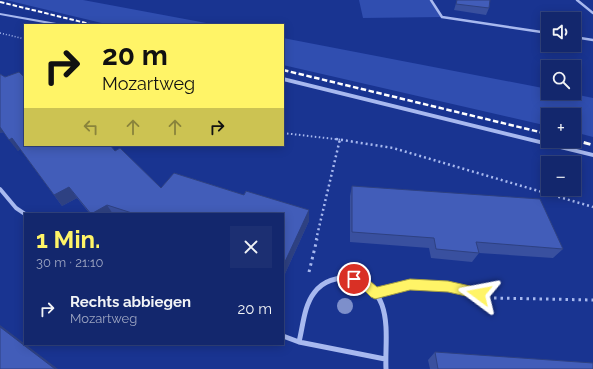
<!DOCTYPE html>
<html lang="de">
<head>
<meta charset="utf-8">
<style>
  :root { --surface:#13276d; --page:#1c2f72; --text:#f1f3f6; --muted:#9da5c2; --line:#324480; --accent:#fff467 }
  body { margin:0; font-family:Raleway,sans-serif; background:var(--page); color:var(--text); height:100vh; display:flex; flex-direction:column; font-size:15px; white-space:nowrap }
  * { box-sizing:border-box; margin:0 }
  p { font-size:13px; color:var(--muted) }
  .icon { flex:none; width:22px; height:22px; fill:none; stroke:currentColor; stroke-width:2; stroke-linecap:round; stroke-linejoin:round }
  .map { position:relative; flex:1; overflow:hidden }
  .sheet { position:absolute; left:24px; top:213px; width:260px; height:132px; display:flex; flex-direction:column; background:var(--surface); border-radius:0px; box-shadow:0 2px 10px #0003,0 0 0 1px var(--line) }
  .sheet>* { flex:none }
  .guide { position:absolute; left:24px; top:24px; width:260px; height:122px; border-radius:0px; box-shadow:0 2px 10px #0003,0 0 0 1px var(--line); background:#fff467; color:#111; overflow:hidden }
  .buttons { position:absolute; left:541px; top:12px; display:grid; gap:8px }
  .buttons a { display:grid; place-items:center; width:40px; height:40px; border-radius:0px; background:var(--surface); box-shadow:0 2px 10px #0003,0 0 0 1px var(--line); font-size:20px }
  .pin { position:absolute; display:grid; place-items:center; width:34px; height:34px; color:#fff; margin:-17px; border:2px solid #fff; border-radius:50%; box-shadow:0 1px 4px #0007 }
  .me { position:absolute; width:44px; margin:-22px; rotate:283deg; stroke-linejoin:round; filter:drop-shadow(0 0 3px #0008) }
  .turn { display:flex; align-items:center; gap:14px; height:84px; padding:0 12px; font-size:18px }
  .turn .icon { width:52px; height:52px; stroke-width:2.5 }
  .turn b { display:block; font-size:28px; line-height:34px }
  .lanes { display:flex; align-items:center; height:38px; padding:0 12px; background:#0003; justify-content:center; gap:20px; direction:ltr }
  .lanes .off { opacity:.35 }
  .round { display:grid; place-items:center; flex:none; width:42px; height:42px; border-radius:0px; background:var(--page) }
  .overview { display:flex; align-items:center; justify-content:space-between; height:68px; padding:0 12px }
  h1 { font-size:24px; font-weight:700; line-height:30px; color:var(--accent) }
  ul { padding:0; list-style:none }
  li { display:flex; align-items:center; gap:12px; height:56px; padding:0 12px }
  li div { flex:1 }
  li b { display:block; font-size:15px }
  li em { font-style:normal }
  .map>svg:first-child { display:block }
</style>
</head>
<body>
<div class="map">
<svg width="593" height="369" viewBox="0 0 593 369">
  <rect width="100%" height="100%" fill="#193491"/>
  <!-- green -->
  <path fill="#304eb0" d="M6,0H83L217,25H110Z
    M359,0H431L442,17L363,18Z
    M283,38L548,89V93H569L593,98V137L574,132V115H548V126L283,65Z"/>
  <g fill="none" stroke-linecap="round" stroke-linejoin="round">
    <!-- path-far3 -->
    <path stroke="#a8b9ef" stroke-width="1.5" stroke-dasharray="1 2" stroke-linecap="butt" d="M0,33L25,39"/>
    <!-- path-far2 -->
    <path stroke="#a8b9ef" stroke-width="2" stroke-dasharray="1.5 2.5" stroke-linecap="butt" d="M283,133L343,140"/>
    <!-- path-far1 -->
    <path stroke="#a8b9ef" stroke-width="2.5" stroke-dasharray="2 3" stroke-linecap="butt" d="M336,139L393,148L593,207
      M316,240L340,139"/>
    <!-- path -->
    <path stroke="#a8b9ef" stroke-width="3" stroke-dasharray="2.5 4" stroke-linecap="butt" d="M309,272L317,239
      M494,298L593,300"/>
    <!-- minor-far2 -->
    <path stroke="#a8b9ef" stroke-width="2.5" d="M431,0L442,17L548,33
      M577,0L593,13
      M574,37L593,40"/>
    <!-- minor-far1 -->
    <path stroke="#a8b9ef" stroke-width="4" d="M0,189L16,208L25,214"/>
    <!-- minor -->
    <path stroke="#a8b9ef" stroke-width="5" d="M375,293L410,285L448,287L479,294
      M283,336L299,342L385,359
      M299,342C303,326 304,306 314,293C332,268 372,277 382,305C389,325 385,349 386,369"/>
    <!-- tertiary -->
    <path fill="#a8b9ef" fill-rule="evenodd" d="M0,13L62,24L64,25H55L0,15Z
      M283,77L593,153V157L283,81Z"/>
    <!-- rail-far2 -->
    <path stroke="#fff" stroke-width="2" stroke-dasharray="4.5 2" stroke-linecap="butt" d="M0,2L94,25"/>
    <!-- rail-far1 -->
    <path stroke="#fff" stroke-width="2.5" stroke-dasharray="5.5 2.5" stroke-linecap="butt" d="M283,70L548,134"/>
    <!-- rail -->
    <path stroke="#fff" stroke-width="3" stroke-dasharray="7 3" stroke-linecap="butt" d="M574,140L593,145"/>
  </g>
  <!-- trees -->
  <circle fill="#7d8fcb" cx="345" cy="306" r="8"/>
  <!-- wall -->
  <path fill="#39509f" d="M457,0L489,8L486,15L454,10Z
    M19,72L25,78V145H110L115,151L120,148L161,188L174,173L244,195L246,191L309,210V221L284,276L283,275V214H90L77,198L62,206L20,149L18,151L4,132L0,133V74L5,77Z
    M352,186L563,249L553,258L479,253L472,262L431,258L429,248L350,242V196Z
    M435,352L593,369H430L428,360Z"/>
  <!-- shaded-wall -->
  <path fill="#2e4182" d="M0,126L4,132L0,133Z
    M12,138L21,149L18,151L9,140Z
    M69,187L77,198L62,206L54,195Z
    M107,205L113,214H91Z
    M309,210V221L284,276L283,266Z
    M0,325L58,369H55L0,327Z"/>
  <!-- building -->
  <path fill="#425db9" stroke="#2e4182" d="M457,0H490L489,8L456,4Z
    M19,72L25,78V145H110L115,151L120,148L161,188L174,173L244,195L246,191L309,210L283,266V214H135L107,205L91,214L69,187L54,195L12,138L9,140L0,127V74L5,77Z
    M352,186L540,199L563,249L476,242L479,253L436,249L434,238L352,232Z
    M0,327L55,369H0Z
    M435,352L593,363V369H438Z"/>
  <!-- route -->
  <path fill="#fff467" stroke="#a69f43" d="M354,274L370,281L377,287L410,279L448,281L479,288L483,290L485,294L483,298L479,299L448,292L410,290L375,299L371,297L362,288L350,283L348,279L350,275Z"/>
</svg>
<div class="buttons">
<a><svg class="icon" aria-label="sound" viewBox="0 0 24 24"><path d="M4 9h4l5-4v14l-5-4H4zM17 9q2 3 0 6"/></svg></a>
<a><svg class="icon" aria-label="search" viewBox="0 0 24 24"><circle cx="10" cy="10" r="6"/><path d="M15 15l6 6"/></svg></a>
<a>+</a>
<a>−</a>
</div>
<div class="pin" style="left:354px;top:279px;background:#d93025"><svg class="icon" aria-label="arrive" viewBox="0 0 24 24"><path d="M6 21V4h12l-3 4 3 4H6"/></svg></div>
<svg class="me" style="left:479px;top:294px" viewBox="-20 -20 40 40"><path d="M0-17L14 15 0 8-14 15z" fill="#fff467" stroke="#fff" stroke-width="4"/></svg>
<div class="guide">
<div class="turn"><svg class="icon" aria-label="right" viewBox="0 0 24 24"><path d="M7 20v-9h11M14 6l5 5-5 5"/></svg><div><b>20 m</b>Mozartweg</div></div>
<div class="lanes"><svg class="icon off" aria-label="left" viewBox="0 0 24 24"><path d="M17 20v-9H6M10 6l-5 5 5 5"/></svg><svg class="icon off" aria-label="ahead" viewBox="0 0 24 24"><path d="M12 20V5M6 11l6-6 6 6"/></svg><svg class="icon off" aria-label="ahead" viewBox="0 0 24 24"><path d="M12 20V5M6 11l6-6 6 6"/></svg><svg class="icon" aria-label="right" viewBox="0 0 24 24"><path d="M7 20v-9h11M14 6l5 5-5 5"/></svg></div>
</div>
<section class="sheet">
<div class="overview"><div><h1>1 Min.</h1><p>30 m · 21:10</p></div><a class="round"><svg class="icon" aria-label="close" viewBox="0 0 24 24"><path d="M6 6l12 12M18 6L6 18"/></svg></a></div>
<ul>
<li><svg class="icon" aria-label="right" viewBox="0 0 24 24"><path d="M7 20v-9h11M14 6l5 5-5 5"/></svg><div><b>Rechts abbiegen</b><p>Mozartweg</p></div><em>20 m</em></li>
</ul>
</section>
</div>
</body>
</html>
